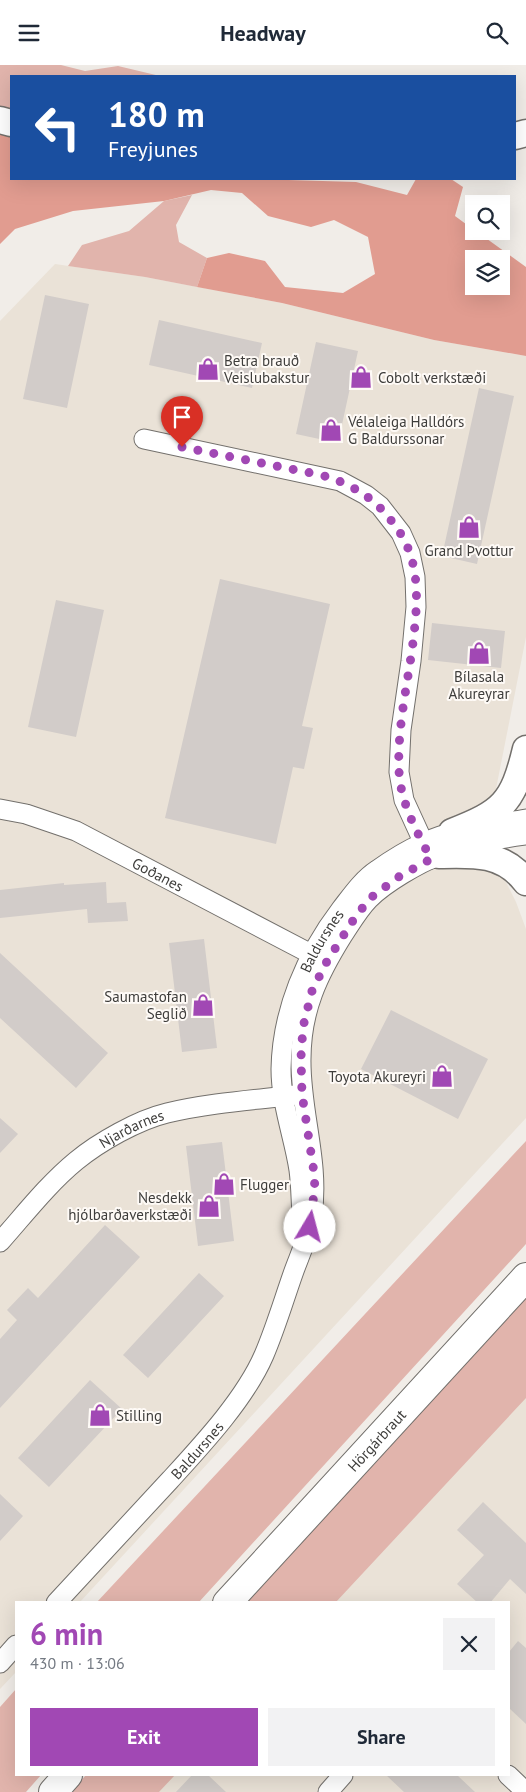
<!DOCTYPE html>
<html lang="en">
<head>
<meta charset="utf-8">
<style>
  :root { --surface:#fff; --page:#f2f2f3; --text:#1f2937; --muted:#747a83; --accent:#a148b4 }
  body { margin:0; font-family:"PT Sans",sans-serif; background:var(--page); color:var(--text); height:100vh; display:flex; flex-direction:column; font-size:19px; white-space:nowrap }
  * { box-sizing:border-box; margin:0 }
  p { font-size:16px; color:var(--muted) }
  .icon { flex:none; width:28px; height:28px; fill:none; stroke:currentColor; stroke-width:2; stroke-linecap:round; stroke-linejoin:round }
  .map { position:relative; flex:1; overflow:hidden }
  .panel { position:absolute; left:15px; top:1536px; width:495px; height:175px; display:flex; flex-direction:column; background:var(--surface); border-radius:0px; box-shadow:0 5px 20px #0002 }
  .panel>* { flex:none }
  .hud { position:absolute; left:10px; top:10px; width:506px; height:105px; border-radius:0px; box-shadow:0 5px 20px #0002; background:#1a4fa0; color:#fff; overflow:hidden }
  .tools { position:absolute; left:465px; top:130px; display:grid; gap:10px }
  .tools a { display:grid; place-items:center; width:45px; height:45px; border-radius:0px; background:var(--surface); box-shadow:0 5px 20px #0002; font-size:25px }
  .pin { position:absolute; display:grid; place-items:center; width:42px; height:42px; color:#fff; margin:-51px -21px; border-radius:50% 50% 50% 0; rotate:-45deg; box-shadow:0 0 5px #0007 }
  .pin .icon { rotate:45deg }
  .me { position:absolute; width:55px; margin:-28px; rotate:8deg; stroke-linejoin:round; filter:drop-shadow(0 0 4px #0008) }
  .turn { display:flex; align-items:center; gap:18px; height:105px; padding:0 15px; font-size:22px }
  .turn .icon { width:65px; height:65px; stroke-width:2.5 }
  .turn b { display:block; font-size:35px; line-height:42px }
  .round { display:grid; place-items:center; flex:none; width:52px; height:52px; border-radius:0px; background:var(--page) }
  .overview { display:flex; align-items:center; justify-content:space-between; height:85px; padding:0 15px }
  h1 { font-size:30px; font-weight:600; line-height:38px; color:var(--accent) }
  .button { display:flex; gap:10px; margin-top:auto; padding:10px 15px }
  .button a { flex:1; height:58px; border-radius:0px; background:var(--accent); color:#fff; font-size:20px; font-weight:600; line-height:58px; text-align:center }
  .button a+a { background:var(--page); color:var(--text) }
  header { display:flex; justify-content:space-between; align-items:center; height:65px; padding:0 15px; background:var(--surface); font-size:22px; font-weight:600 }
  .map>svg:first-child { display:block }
</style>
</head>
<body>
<header><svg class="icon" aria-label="menu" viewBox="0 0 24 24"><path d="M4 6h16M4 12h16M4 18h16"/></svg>Headway<svg class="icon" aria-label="search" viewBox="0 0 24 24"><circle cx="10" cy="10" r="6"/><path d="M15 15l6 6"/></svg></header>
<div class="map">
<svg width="526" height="1727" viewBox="0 0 526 1727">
  <rect width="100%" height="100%" fill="#f1ede8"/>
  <!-- built -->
  <path fill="#eae2d7" d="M55,199L145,212L282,238L434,275L526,291V572L495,729L492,789L516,837L526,864V1053L80,1537L16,1538V1607L0,1624V256Z
    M526,1283V1727H140L155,1710H509V1538L305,1537Z"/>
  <!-- green -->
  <path fill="#e1b4ac" d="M0,0H61L85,6L118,1L160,11H11V53L0,50Z
    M192,130L176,160L179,177L207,193L197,222L145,212L68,201L82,180L129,166L164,136Z
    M526,1076V1179L199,1537H97Z
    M526,1228V1333L336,1537L244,1538Z
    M16,1624V1710H41L26,1727H0V1642Z
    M86,1710H175L159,1727H71Z"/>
  <!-- forest -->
  <path fill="#e19c90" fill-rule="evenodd" d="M0,67L11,69V114H255L356,117L407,130L416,114H451L463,122L455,151L474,165V166H476L526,202V291L434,275L282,238L197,222L207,193L229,188L265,196L285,222L343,228L375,209L368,172L334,155L311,162L268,151L242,128L211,125L164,136L73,146L15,164L0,179ZM474,194H501V221H474Z"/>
  <!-- building -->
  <path fill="#d2ccc9" d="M45,230L89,239L67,343L23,334Z
    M159,255L262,278L252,323L149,300Z
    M316,277L358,286L338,378L296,369Z
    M479,323L514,331L477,499L442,491Z
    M220,514L330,539L302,661L313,663L304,704L293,702L276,779L165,753Z
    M56,535L104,545L76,672L28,662Z
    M432,558L505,566L501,603L428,595Z
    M106,817L107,838L126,837L128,856L88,858L87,844L0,853V825L64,818V820Z
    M204,874L217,983L182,987L169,878Z
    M0,888L108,988L76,1023L0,953Z
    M391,945L488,994L458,1054L361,1004Z
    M0,1053L18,1069L0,1088Z
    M222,1077L234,1176L198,1181L186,1081Z
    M105,1160L140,1192L0,1343V1274L17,1255L7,1245L28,1223L38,1233Z
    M199,1208L224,1231L148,1313L123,1290Z
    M90,1315L122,1344L49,1422L18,1393Z
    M0,1429L23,1451L0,1476Z
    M483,1437L526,1478V1529L510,1514L490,1538H478L457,1519L484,1490L457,1465Z
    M518,1576L526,1583V1659L509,1643V1587Z
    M192,1710H208L226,1727H176Z
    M386,1710H457L475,1727H404Z"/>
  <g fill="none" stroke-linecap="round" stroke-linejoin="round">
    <defs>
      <g id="street">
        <path d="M144,374L340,416L366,430L380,441L401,468L410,488L415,512L416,542L411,596L401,665L399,707L404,735L431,794"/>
        <path id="s1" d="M0,744L26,749L76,766L311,889"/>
        <path id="s2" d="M302,1150C301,1136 301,1120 299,1105C294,1072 281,1039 281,1004C282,946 306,890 341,844C352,830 362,815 377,805C391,795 407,785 423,778C455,763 491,760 526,754"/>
        <path id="s3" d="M0,1177C24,1150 48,1119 76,1096C99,1077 138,1055 167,1048C209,1038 253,1035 296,1030"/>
        <path id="s4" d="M56,1538C94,1497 132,1456 170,1415C202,1380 245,1334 264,1290C276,1262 284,1234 294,1206C301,1187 309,1170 312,1150C320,1097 300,1046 301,994C301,945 318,910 343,870C351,858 359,844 369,834C385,818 419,798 440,790C467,778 497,774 526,770"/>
        <path d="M0,1598L16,1580"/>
        <path d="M508,1710L526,1727"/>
        <path d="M328,1727L343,1710"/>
      </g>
      <path id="secondary" d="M0,55L11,58
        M515,71L526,68
        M452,767C503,747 513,738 526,684
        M439,790C473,789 503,787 526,817"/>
      <g id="highway">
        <path id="s5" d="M227,1538L526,1212"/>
        <path d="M53,1727L68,1710"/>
      </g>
    </defs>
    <!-- street casing -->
    <use href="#street" stroke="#73706c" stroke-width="21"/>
    <!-- secondary casing -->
    <use href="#secondary" stroke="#73706c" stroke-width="29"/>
    <!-- highway casing -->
    <use href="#highway" stroke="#73706c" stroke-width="30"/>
    <!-- street -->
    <use href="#street" stroke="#fff" stroke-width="19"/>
    <!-- secondary -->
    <use href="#secondary" stroke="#fff" stroke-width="26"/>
    <!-- highway -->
    <use href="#highway" stroke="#fff" stroke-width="28"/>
  </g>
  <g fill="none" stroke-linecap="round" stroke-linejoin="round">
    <!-- route -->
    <path stroke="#a148b4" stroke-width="9" stroke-dasharray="0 16.2" d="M182,382L321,410C349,418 372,431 390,454C398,464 405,474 409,486C419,512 417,542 414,569C409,614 397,660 399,705C400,737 417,767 431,794L400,811L369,834L352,857L326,898L312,926L303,962L301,992L302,1029L315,1114L312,1149L310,1162"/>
  </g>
  <!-- icons -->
  <defs>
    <symbol id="shop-bare" viewBox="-9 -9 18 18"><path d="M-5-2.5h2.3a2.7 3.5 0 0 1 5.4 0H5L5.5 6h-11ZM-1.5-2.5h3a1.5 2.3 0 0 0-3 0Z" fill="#a148b4" stroke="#fefaf6" stroke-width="2.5" paint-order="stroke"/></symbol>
  </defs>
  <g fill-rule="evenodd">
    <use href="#shop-bare" x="192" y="288" width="32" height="32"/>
    <use href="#shop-bare" x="345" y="296" width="32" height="32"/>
    <use href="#shop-bare" x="315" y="349" width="32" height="32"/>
    <use href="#shop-bare" x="453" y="446" width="32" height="32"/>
    <use href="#shop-bare" x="463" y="572" width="32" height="32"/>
    <use href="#shop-bare" x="187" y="924" width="32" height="32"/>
    <use href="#shop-bare" x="426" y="995" width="32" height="32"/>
    <use href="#shop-bare" x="208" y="1103" width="32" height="32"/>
    <use href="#shop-bare" x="193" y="1125" width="32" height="32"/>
    <use href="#shop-bare" x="84" y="1334" width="32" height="32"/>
  </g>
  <g text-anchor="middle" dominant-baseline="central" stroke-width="4" stroke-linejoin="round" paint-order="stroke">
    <!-- poi labels -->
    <g font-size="15" fill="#3e3d3b" stroke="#fefaf6" text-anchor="start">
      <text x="224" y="295">Betra brauð<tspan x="224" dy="17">Veislubakstur</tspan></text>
      <text x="378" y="312">Cobolt verkstæði</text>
      <text x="348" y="356">Vélaleiga Halldórs<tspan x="348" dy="17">G Baldurssonar</tspan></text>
      <text x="469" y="485" text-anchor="middle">Grand Þvottur</text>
      <text x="479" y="611" text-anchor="middle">Bílasala<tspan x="479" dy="17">Akureyrar</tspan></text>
      <text x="187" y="931" text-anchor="end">Saumastofan<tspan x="187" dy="17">Seglið</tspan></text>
      <text x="426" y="1011" text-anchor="end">Toyota Akureyri</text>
      <text x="240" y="1119">Flugger</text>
      <text x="192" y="1132" text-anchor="end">Nesdekk<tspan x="192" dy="17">hjólbarðaverkstæði</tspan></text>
      <text x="116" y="1350">Stilling</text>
    </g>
    <!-- street labels -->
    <g font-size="15" fill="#3e3d3b" stroke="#fefaf6">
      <text stroke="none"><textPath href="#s1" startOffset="172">Goðanes</textPath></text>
      <text stroke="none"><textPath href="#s2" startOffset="284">Baldursnes</textPath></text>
      <text stroke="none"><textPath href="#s3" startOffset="176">Njarðarnes</textPath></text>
      <text stroke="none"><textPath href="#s5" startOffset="221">Hörgárbraut</textPath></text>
      <text stroke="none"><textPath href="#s4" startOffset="208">Baldursnes</textPath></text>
    </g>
  </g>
</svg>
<div class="tools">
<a><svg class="icon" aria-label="search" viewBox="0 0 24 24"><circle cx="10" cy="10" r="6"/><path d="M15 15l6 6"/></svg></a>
<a><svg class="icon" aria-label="layers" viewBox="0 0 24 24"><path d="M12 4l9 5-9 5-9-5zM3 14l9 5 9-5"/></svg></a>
</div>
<div class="pin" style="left:182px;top:382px;background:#d93025"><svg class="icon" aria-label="arrive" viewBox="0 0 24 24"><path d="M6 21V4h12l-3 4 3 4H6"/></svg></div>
<svg class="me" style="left:310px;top:1162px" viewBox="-20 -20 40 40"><circle r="19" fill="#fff"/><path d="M0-13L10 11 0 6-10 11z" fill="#a148b4"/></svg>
<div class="hud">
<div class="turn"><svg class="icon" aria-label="left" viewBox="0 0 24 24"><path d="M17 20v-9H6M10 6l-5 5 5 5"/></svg><div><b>180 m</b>Freyjunes</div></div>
</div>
<section class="panel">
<div class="overview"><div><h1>6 min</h1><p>430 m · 13:06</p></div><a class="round"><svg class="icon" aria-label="close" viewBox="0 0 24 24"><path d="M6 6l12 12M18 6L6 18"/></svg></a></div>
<div class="button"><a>Exit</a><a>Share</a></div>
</section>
</div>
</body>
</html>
